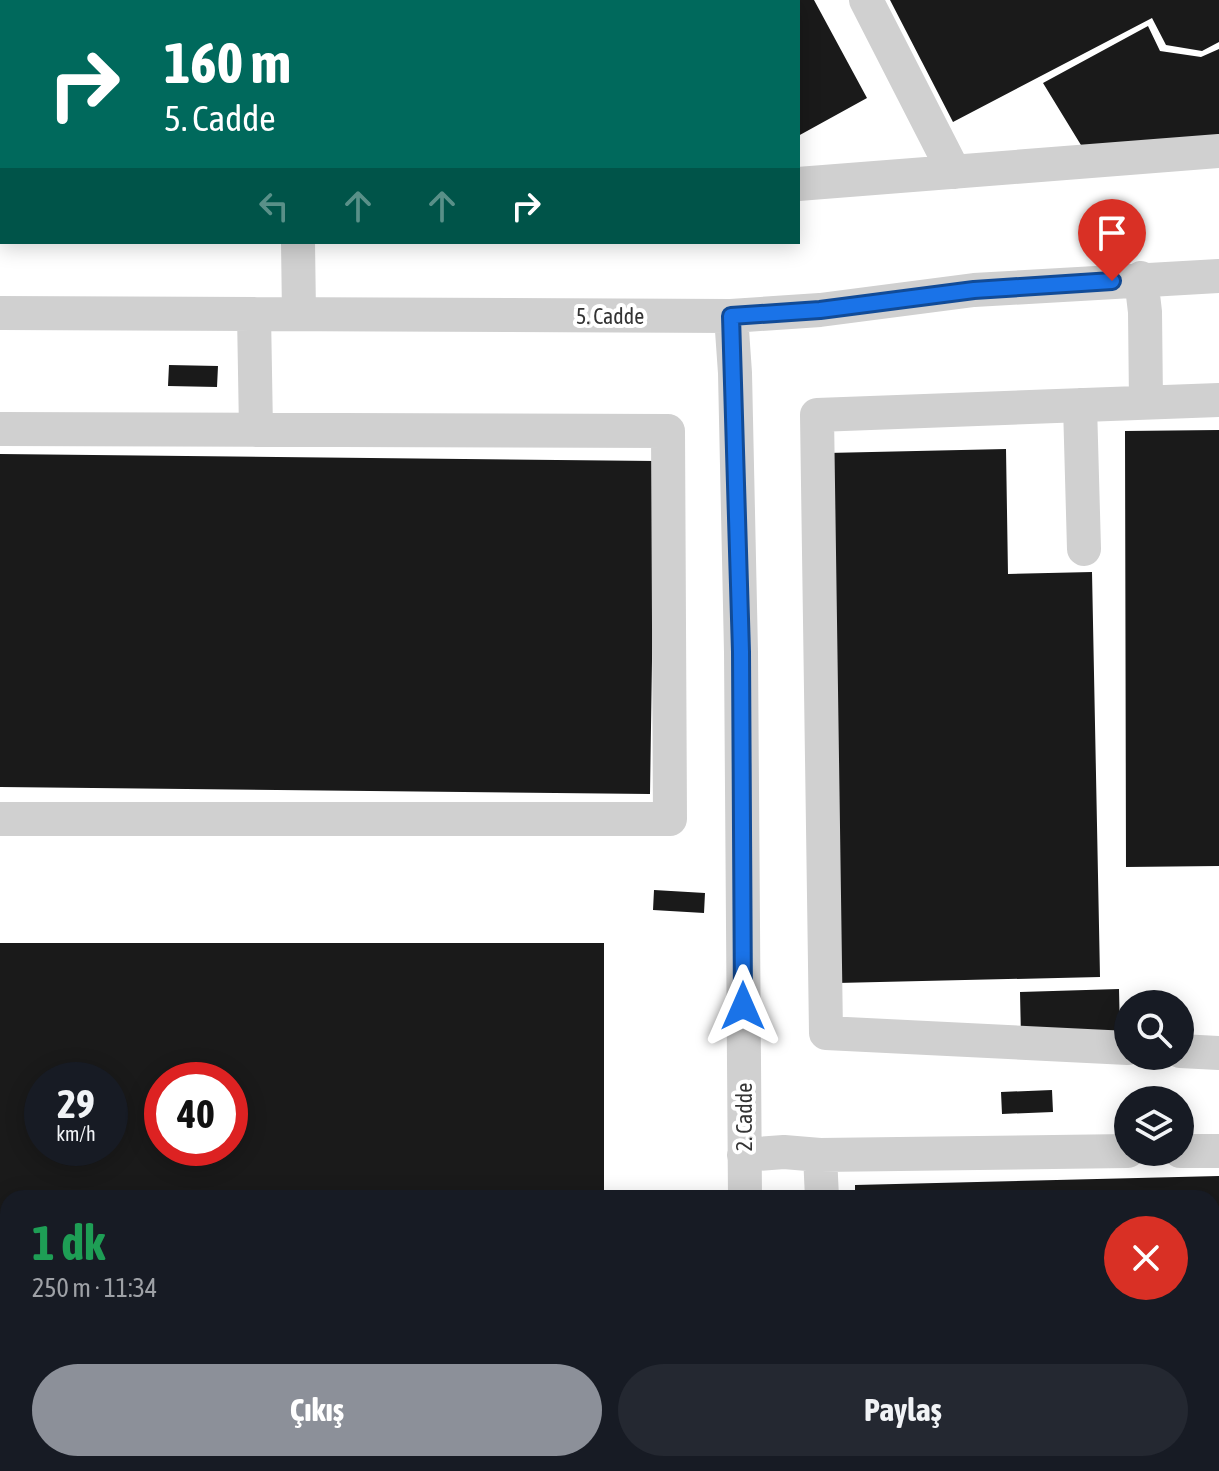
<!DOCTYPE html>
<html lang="tr">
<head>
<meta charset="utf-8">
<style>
  :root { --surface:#171b24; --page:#242831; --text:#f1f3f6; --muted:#9ea1a6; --accent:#8c9099 }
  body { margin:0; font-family:"Asap Condensed",sans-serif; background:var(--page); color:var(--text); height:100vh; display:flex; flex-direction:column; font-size:30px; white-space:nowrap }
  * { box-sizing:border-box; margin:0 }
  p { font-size:26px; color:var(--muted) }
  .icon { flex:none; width:44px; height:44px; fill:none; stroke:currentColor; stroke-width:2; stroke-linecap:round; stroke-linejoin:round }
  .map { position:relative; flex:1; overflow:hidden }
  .sheet { position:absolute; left:0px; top:1190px; width:1220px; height:282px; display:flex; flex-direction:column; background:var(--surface); border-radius:24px 24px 0 0; box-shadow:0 4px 20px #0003 }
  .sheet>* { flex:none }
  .hud { position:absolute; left:0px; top:0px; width:800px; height:244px; box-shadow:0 4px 20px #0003; background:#00695c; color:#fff; overflow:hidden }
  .controls { position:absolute; left:1114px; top:990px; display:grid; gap:16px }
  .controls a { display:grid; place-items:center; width:80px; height:80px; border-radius:50%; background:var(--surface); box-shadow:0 4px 20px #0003; font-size:40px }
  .speed { position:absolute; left:24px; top:1062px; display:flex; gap:16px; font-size:40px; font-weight:700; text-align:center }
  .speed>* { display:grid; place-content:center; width:104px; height:104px; border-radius:50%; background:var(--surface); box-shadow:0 4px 20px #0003; line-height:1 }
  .speed small { font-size:20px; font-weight:400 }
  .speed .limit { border:12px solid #d22; background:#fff; color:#111 }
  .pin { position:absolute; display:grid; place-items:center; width:68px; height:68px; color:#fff; margin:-82px -34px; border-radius:50% 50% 50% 0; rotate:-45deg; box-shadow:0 0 8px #0007 }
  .pin .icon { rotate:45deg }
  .me { position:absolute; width:88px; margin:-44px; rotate:0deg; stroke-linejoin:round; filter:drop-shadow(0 0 6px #0008) }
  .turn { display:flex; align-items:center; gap:28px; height:168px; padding:0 32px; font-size:36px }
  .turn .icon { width:104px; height:104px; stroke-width:2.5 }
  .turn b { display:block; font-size:56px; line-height:68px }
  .lanes { display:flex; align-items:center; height:76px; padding:0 32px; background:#0003; justify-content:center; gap:40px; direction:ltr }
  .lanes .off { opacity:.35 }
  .round { display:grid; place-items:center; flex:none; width:84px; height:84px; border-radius:42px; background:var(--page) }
  .headline { display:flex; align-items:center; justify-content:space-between; height:136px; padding:0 32px }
  h1 { font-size:48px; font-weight:700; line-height:60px; color:#1e9e55 }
  .cta { display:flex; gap:16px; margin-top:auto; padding:16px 32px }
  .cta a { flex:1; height:92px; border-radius:48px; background:var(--accent); color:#fff; font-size:32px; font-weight:700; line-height:92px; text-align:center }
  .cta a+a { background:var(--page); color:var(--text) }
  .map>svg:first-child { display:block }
</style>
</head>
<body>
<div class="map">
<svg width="1219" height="1471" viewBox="0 0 1219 1471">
  <rect width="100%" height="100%" fill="#fff"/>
  <!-- building -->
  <path fill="#1a1a1a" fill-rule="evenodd" d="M798,0H814L867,98L798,136Z
    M890,0H1219V42L1202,51L1166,45L1152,18L953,122Z
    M1148,26L1160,51L1201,57L1219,49V135L1084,150L1043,83Z
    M169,365L218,366L217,387L168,386Z
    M1219,430V866L1126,867L1125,431Z
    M1006,449L1008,574L1092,572L1100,977L837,983L827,453Z
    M0,454L655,461L650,794L0,787Z
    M654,890L705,893L704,913L653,910Z
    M0,943H604V1198H8V1323H0ZM42,1080H110V1148H42ZM162,1080H230V1148H162Z
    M1119,989L1120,1034L1021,1037L1020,992Z
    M1052,1090L1053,1112L1002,1114L1001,1092Z
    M1219,1176V1471H861V1464H1212V1198H855V1185Z
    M487,1467H579V1471H487Z"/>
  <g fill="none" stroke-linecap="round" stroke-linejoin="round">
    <!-- minor -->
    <path stroke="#d0d0d0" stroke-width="34" d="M7,0V2
      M295,0V2
      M457,0V2
      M866,0L954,172
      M798,184L1219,151
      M298,242L299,314
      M1141,278L1145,312L1146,402
      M0,313L731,316L820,310L974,290L1219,276
      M254,314L256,430
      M731,316L735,373L741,652L745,1198
      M1080,405L1084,549
      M0,429L668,431L670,819H0
      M1128,1048L826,1033L817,415L1219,400
      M1180,1051L1219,1053
      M1180,1151H1219
      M744,1155L784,1152L820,1155L1128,1151
      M820,1155L822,1198
      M747,1464V1471
      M833,1464V1471"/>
  </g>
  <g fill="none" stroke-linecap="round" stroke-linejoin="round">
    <defs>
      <path id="route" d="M743,1006L741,652L731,316L820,310L974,290L1112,281"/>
    </defs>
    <!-- route casing -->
    <use href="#route" stroke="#114b97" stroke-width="20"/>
    <!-- route -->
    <use href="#route" stroke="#1a73e8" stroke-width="14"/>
  </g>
  <g text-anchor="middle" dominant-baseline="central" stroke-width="8" stroke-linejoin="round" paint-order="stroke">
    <!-- street labels -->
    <g font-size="22" fill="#333" stroke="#fff">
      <text x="610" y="316">5. Cadde</text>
      <text transform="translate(744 1117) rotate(-90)">2. Cadde</text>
    </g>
  </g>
</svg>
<div class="controls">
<a><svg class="icon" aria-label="search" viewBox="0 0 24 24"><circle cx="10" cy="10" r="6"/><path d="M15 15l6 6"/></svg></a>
<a><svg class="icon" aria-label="layers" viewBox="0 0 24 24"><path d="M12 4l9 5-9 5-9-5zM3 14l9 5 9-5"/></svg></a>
</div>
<div class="speed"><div>29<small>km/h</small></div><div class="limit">40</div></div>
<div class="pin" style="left:1112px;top:281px;background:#d93025"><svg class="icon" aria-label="arrive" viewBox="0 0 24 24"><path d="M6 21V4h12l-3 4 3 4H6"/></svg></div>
<svg class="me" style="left:743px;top:1006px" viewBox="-20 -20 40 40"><path d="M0-17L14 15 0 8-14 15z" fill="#1a73e8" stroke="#fff" stroke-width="4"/></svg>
<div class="hud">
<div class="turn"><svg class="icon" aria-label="right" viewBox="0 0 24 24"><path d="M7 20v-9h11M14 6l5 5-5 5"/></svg><div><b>160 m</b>5. Cadde</div></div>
<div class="lanes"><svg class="icon off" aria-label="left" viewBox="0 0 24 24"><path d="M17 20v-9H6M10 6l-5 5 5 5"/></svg><svg class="icon off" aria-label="ahead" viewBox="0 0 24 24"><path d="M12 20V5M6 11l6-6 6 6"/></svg><svg class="icon off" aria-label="ahead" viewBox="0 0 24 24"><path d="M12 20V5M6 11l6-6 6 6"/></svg><svg class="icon" aria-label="right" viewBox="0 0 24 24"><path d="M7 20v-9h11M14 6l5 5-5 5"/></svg></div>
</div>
<section class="sheet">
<div class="headline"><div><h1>1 dk</h1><p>250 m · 11:34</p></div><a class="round" style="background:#d93025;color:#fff"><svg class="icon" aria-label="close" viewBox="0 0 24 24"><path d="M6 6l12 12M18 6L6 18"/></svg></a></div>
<div class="cta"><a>Çıkış</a><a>Paylaş</a></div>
</section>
</div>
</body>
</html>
